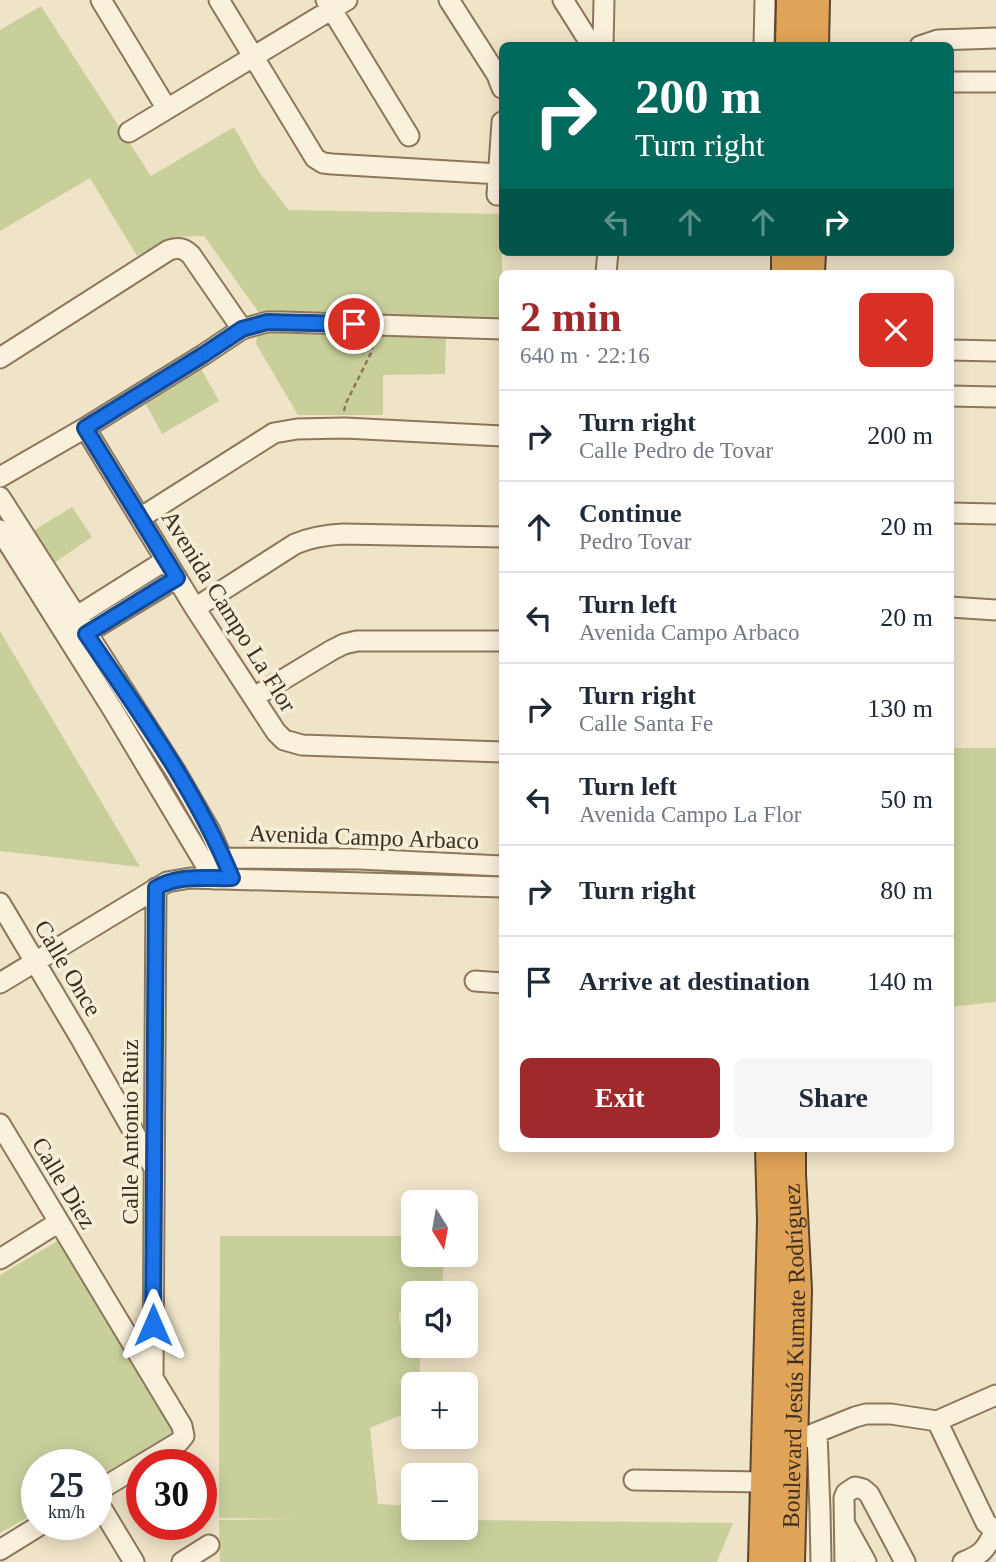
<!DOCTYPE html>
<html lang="en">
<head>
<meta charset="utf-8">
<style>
  :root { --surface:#fff; --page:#f6f6f7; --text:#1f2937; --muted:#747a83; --line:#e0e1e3; --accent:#9e2a2b }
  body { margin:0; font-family:Georgia,serif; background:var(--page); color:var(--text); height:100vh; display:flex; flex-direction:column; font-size:26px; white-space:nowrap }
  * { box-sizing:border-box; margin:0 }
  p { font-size:23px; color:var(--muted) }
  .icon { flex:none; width:38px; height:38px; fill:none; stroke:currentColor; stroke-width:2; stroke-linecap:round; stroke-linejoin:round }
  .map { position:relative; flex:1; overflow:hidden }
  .side { position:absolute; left:499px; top:270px; width:455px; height:882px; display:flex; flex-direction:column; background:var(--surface); border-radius:10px; box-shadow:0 4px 18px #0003 }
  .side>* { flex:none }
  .hud { position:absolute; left:499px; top:42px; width:455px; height:214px; border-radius:10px; box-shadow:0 4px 18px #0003; background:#00695c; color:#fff; overflow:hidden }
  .needle { width:46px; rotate:169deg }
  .controls { position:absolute; left:401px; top:1190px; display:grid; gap:14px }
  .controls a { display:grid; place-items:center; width:77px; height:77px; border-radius:10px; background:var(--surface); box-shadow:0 4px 18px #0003; font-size:35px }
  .speed { position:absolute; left:21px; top:1449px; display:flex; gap:14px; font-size:35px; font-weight:700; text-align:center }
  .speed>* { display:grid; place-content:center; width:91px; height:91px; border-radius:50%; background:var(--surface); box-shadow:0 4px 18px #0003; line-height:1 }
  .speed small { font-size:18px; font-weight:400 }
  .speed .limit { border:10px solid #d22; background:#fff; color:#111 }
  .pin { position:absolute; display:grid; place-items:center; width:60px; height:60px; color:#fff; margin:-30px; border:4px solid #fff; border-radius:50%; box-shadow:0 2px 7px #0007 }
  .me { position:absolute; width:77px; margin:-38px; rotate:0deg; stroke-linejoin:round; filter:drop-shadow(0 0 5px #0008) }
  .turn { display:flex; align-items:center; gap:24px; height:147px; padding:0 21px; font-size:32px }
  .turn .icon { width:91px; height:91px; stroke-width:2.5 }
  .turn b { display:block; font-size:49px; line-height:60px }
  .lanes { display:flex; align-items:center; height:66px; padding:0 21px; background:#0003; justify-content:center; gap:35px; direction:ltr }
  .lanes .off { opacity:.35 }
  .round { display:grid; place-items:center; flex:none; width:74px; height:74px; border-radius:10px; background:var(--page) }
  .head { display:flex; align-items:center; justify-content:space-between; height:119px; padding:0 21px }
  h1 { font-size:42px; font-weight:700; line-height:52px; color:var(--accent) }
  .button { display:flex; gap:14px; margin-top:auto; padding:14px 21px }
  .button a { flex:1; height:80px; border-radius:10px; background:var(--accent); color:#fff; font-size:28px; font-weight:700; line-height:80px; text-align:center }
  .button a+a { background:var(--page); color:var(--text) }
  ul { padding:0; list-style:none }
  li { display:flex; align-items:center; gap:21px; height:91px; padding:0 21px; border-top:2px solid var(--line) }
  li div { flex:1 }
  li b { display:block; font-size:26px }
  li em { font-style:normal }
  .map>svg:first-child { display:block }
</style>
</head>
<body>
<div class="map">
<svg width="996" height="1562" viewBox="0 0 996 1562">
  <rect width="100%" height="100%" fill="#f0e4c8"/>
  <!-- green -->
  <path fill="#c9cf9b" d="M41,6L151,176L234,127L259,172L289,210L502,214V319L262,317L204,236L176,237L137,256L90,178L0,231V30Z
    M264,328L446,334L445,374L383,375V415H298L256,344L258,332Z
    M200,367L219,401L162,434L143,399Z
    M72,507L92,537L54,563L33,531Z
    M0,631L140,867L0,851Z
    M950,748H996V1002L950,1007Z
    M220,1236H413V1255H444L442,1293H413V1310L399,1312V1321L405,1338L413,1340V1346H422L418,1384H413V1410L370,1428L378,1504L410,1506L413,1528H466V1520L733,1523L717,1562H220L219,1520L299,1519L219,1518Z
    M61,1239L178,1431L96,1478V1465H37V1512L0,1533V1275Z"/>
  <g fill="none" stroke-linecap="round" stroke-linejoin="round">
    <defs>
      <path id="minor" d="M101,0L167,109
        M219,0L315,158L323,163L332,164L499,174
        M326,0L409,136
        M449,0L497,75L502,88
        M563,0L592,46
        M603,46L604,0
        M764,46L765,0
        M920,46L938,40L996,38
        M950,82H996
        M129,132L347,0
        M497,195L502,122
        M606,273L608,252
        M950,350L996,351
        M0,358L169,250C179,247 184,248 191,255L242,329
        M950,396L996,397
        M85,428L195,608L276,732L284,740L302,745L502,752
        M0,477L85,428L203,355L242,329L267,322H283L502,329
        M0,497L176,772L210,831L231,878
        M950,513L996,514
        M140,518L274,433L297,429L345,428L502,436
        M0,530L113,710L214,879
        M950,607L996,610
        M195,608L295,544C311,537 325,535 343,534L502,537
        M66,623L166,560
        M77,639L177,578
        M254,697L332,650L344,644L357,641H502
        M213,861L223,858L359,859L502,866
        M0,903L81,1039L154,1168
        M475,981L502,983
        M0,983L167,882L190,878L502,887
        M0,1124L182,1426L184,1436L179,1442L96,1492
        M0,1259L59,1222
        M153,1377L156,888
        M937,1421L986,1523L996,1531
        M817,1433L820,1511L821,1562
        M793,1442L855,1417L866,1414H891L937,1421L996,1395
        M634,1480L765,1482
        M96,1499L134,1562
        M846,1526L866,1562
        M0,1550L42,1524
        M182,1562L209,1545
        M845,1562L844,1498L846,1493L855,1487L863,1489L869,1494L905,1562
        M963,1562C983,1554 985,1550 995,1531"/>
      <g id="highway">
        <path d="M790,46L791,0"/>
        <path d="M814,46L815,0"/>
        <path d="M786,273V252"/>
        <path d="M810,273L811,252"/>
        <path d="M763,1562L772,1221L770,1148"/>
        <path id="s1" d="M790,1562L797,1290L791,1174V1148"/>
      </g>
    </defs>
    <!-- minor casing -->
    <use href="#minor" stroke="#8d765c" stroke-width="23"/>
    <!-- highway casing -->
    <use href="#highway" stroke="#5b4430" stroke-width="32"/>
    <!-- path -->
    <path stroke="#8d765c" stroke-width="2.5" stroke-dasharray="5 3.5" stroke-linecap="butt" d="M344,411L346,403L371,353L374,340"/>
    <!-- minor -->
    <use href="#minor" stroke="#faf1dc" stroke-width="19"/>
    <!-- highway -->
    <use href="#highway" stroke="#e0a458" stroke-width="28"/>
  </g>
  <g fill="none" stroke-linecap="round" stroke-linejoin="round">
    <defs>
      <path id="route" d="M153,1325L156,888C180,874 205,879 232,878C197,792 138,710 86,634L177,578L85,428L203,355L242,329L267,322L354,324"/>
    </defs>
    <!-- route casing -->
    <use href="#route" stroke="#114b97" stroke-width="18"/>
    <!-- route -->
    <use href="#route" stroke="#1a73e8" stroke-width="12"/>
  </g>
  <g text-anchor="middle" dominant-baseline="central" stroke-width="7" stroke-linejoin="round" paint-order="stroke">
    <!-- street labels -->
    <g font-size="24" fill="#3d2e20" stroke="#f7eed8">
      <text transform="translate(229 611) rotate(58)">Avenida Campo La Flor</text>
      <text transform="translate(364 837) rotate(2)">Avenida Campo Arbaco</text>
      <text transform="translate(68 968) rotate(59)">Calle Once</text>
      <text transform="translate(130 1132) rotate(-90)">Calle Antonio Ruiz</text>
      <text transform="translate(64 1183) rotate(59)">Calle Diez</text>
      <text stroke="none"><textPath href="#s1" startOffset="206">Boulevard Jesús Kumate Rodríguez</textPath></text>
    </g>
  </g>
</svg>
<div class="controls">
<a><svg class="needle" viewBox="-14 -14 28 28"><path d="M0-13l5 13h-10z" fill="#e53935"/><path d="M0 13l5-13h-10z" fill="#747a83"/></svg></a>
<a><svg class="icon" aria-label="sound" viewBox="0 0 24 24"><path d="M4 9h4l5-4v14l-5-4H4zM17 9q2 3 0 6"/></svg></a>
<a>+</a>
<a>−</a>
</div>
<div class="speed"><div>25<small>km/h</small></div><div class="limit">30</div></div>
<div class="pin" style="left:354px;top:324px;background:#d93025"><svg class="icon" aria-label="arrive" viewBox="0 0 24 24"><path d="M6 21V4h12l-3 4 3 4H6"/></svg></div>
<svg class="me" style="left:153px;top:1325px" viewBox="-20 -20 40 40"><path d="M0-17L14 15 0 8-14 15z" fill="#1a73e8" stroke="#fff" stroke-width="4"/></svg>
<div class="hud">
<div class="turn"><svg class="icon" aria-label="right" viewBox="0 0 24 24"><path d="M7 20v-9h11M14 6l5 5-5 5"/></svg><div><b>200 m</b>Turn right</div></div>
<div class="lanes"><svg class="icon off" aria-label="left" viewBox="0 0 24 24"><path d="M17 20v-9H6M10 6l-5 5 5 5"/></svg><svg class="icon off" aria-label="ahead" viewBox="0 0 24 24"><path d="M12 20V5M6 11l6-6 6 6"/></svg><svg class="icon off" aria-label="ahead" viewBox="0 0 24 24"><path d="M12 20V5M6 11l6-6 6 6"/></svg><svg class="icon" aria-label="right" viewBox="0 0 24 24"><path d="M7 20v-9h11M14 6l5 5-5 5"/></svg></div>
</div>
<section class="side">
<div class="head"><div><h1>2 min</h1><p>640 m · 22:16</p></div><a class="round" style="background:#d93025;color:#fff"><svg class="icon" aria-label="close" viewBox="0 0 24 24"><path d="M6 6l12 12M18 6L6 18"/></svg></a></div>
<ul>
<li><svg class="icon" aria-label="right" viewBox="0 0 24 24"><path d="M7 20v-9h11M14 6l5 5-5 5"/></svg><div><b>Turn right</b><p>Calle Pedro de Tovar</p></div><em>200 m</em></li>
<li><svg class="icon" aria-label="ahead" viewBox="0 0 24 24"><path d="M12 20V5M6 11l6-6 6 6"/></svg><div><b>Continue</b><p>Pedro Tovar</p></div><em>20 m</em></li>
<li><svg class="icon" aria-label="left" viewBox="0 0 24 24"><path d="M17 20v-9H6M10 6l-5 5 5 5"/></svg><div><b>Turn left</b><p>Avenida Campo Arbaco</p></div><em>20 m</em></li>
<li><svg class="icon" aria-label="right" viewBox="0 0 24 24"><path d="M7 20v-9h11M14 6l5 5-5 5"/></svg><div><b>Turn right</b><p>Calle Santa Fe</p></div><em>130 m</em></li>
<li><svg class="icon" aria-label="left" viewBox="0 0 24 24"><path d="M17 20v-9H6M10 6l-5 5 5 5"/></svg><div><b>Turn left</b><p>Avenida Campo La Flor</p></div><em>50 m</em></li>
<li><svg class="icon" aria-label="right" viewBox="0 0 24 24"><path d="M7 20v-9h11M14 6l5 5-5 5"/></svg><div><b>Turn right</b></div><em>80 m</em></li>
<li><svg class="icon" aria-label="arrive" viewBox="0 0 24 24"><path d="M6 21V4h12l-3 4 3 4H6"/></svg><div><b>Arrive at destination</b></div><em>140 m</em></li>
</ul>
<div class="button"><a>Exit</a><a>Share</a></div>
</section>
</div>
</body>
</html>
